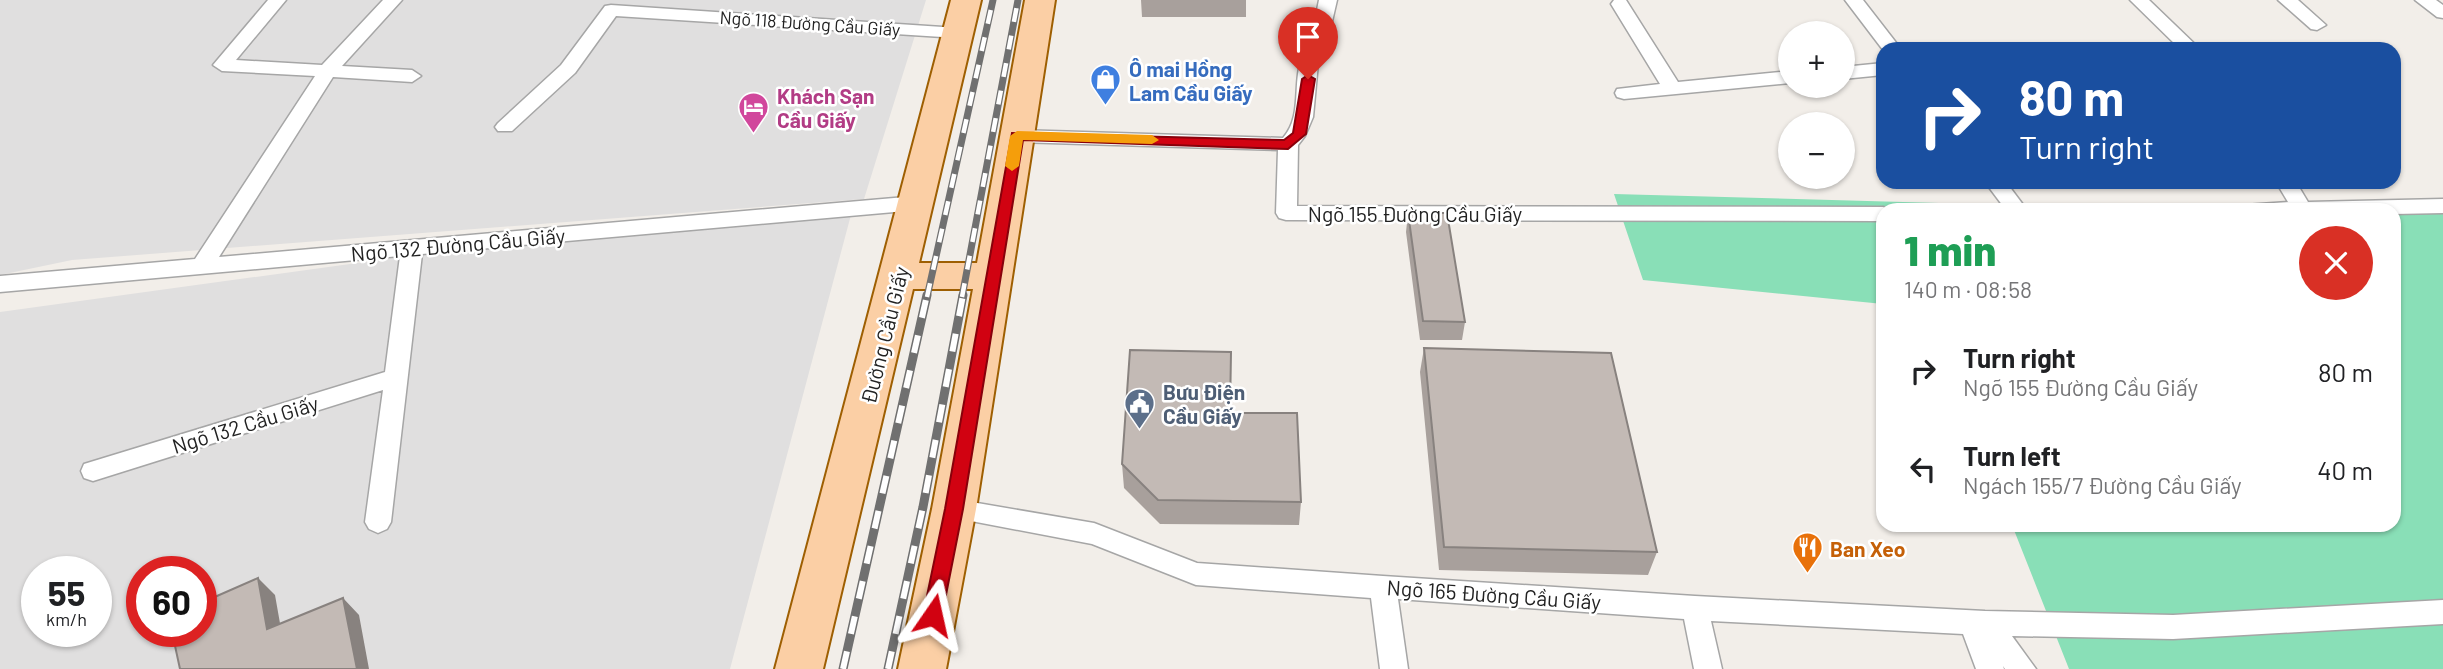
<!DOCTYPE html>
<html lang="en">
<head>
<meta charset="utf-8">
<style>
  :root { --surface:#fff; --page:#f6f6f6; --text:#202124; --muted:#757577 }
  body { margin:0; font-family:Barlow,sans-serif; background:var(--page); color:var(--text); height:100vh; display:flex; flex-direction:column; font-size:26px; white-space:nowrap }
  * { box-sizing:border-box; margin:0 }
  p { font-size:23px; color:var(--muted) }
  .icon { flex:none; width:38px; height:38px; fill:none; stroke:currentColor; stroke-width:2; stroke-linecap:round; stroke-linejoin:round }
  .map { position:relative; flex:1; overflow:hidden }
  .drawer { position:absolute; left:1876px; top:203px; width:525px; height:329px; display:flex; flex-direction:column; background:var(--surface); border-radius:21px; box-shadow:0 2px 5px #0004 }
  .drawer>* { flex:none }
  .hud { position:absolute; left:1876px; top:42px; width:525px; height:147px; border-radius:21px; box-shadow:0 2px 5px #0004; background:#1a4fa0; color:#fff; overflow:hidden }
  .tools { position:absolute; left:1778px; top:21px; display:grid; gap:14px }
  .tools a { display:grid; place-items:center; width:77px; height:77px; border-radius:50%; background:var(--surface); box-shadow:0 2px 5px #0004; font-size:35px }
  .speed { position:absolute; left:21px; top:556px; display:flex; gap:14px; font-size:35px; font-weight:700; text-align:center }
  .speed>* { display:grid; place-content:center; width:91px; height:91px; border-radius:50%; background:var(--surface); box-shadow:0 2px 5px #0004; line-height:1 }
  .speed small { font-size:18px; font-weight:400 }
  .speed .limit { border:10px solid #d22; background:#fff; color:#111 }
  .pin { position:absolute; display:grid; place-items:center; width:60px; height:60px; color:#fff; margin:-72px -30px; border-radius:50% 50% 50% 0; rotate:-45deg; box-shadow:0 0 7px #0007 }
  .pin .icon { rotate:45deg }
  .me { position:absolute; width:77px; margin:-38px; rotate:11deg; stroke-linejoin:round; filter:drop-shadow(0 0 5px #0008) }
  .turn { display:flex; align-items:center; gap:24px; height:147px; padding:0 28px; font-size:32px }
  .turn .icon { width:91px; height:91px; stroke-width:2.5 }
  .turn b { display:block; font-size:49px; line-height:60px }
  .round { display:grid; place-items:center; flex:none; width:74px; height:74px; border-radius:37px; background:var(--page) }
  .overview { display:flex; align-items:center; justify-content:space-between; height:119px; padding:0 28px }
  h1 { font-size:42px; font-weight:800; line-height:52px; color:#1e9e55 }
  ul { padding:0; list-style:none }
  li { display:flex; align-items:center; gap:21px; height:98px; padding:0 28px }
  li div { flex:1 }
  li b { display:block; font-size:26px }
  li em { font-style:normal }
  .map>svg:first-child { display:block }
</style>
</head>
<body>
<div class="map">
<svg width="2443" height="669" viewBox="0 0 2443 669">
  <rect width="100%" height="100%" fill="#f2eee9"/>
  <!-- residential -->
  <path fill="#e0dfdf" fill-rule="evenodd" d="M0,0H926L864,199L72,260L0,275Z
    M852,211L730,669H0V312L561,235ZM37,572H96V632H37ZM142,572H201V632H142Z"/>
  <!-- pitch -->
  <path fill="#89dfb7" d="M1614,194L2010,205L2443,209V669H2069L2012,525H2394V210H1883V304L1643,280Z"/>
  <g fill="none" stroke-linecap="round" stroke-linejoin="round">
    <defs>
      <path id="lane" d="M268,0H286L236,60L322,65L383,0H402L342,66L412,70L421,76L412,82L333,77L219,257L917,196L924,198L927,203L924,208L917,210L422,254L391,522L387,529L378,533L369,529L365,522L383,390L93,481L84,478L81,471L84,464L385,372L400,256L0,292V276L195,259L315,76L222,71L213,65Z
        M1319,0H1337L1331,26L1318,63L1313,117L1305,136L1298,145L1297,206L1883,207L1891,210H1883V221L1286,220L1279,218L1276,213L1278,150L1017,142L1010,140L1007,136L1010,132L1017,130L1283,138C1299,120 1295,96 1298,74C1301,49 1315,26 1319,0Z
        M1614,0H1626L1678,82L1790,71V83L1624,99L1617,97L1615,93L1617,89L1660,84L1611,4Z
        M1845,0H1863L1901,49L1883,50Z
        M2130,0H2149L2200,49H2180Z
        M2278,0H2298L2326,25L2317,30L2311,29Z
        M2415,0H2436L2443,5V18L2437,17Z
        M611,5L958,28L967,33L958,38L616,16L575,73L512,131H498L495,127L498,123L561,65L605,6Z
        M1883,63V75L1843,79V67Z
        M1985,182H2006L2027,210H2006Z
        M2276,182H2296L2308,202L2443,199V213L2394,214V210H2242L2245,205L2288,202Z
        M954,499L1094,523L1197,563L1383,576L1695,596L1985,611L2173,615L2443,600V624L2173,639L2012,636L2036,669H2005L2003,666L2004,669H1976L1963,634L1711,621L1722,669H1694L1684,619L1398,599L1408,669H1380L1371,598L1196,585L1092,544L945,516L941,509L945,502Z"/>
      <path id="primary" d="M951,0H981L919,263H977L1025,0H1055L976,509L946,669H898L932,509L973,289H913L823,669H775Z"/>
    </defs>
    <!-- lane casing -->
    <use href="#lane" stroke="#a6a6a6" stroke-width="3"/>
    <!-- primary casing -->
    <use href="#primary" stroke="#9e5f02" stroke-width="4"/>
    <!-- lane -->
    <use href="#lane" fill="#fff" fill-rule="evenodd"/>
    <!-- primary -->
    <use href="#primary" fill="#fbcfa5" fill-rule="evenodd"/>
    <defs>
      <path id="rail-far1" d="M927,297L993,0
        M962,297L1018,0"/>
      <path id="rail" d="M843,669L927,295
        M888,669L923,507L963,295"/>
    </defs>
    <!-- rail-far1 casing -->
    <use href="#rail-far1" stroke="#707070" stroke-width="7"/>
    <!-- rail casing -->
    <use href="#rail" stroke="#707070" stroke-width="9"/>
    <!-- rail-far1 -->
    <use href="#rail-far1" stroke="#fff" stroke-width="4.5" stroke-dasharray="14" stroke-linecap="butt"/>
    <!-- rail -->
    <use href="#rail" stroke="#fff" stroke-width="6" stroke-dasharray="18" stroke-linecap="butt"/>
  </g>
  <!-- wall -->
  <path fill="#a8a09c" d="M1141,0H1246V17H1142Z
    M1408,213L1465,322L1462,340H1420L1406,232Z
    M1424,348L1657,552L1648,575L1439,570L1420,372Z
    M1230,413L1301,502L1299,525L1160,524L1124,488L1122,464Z"/>
  <!-- shaded-wall -->
  <path fill="#88827f" d="M258,578L275,595L284,646L267,629Z
    M343,598L359,615L369,669H357Z"/>
  <!-- building -->
  <path fill="#c3bab5" stroke="#88827f" stroke-width="2" d="M1408,213H1447L1465,322L1423,321Z
    M1424,348L1611,353L1657,552L1444,547Z
    M1130,350L1231,352L1230,413H1297L1301,502L1158,500L1122,464Z
    M258,578L267,629L343,598L357,669H180L172,632H201V603Z"/>
  <!-- route -->
  <path fill="#d10211" stroke="#88010b" stroke-width="2" d="M1308,75L1315,79L1306,134L1288,149L1023,140L963,509L942,615L940,621L933,624L926,621L923,615L945,509L1012,133L1284,140L1293,133L1302,79Z"/>
  <!-- slow -->
  <path fill="#f59e0b" d="M1017,131L1152,135L1159,140L1152,144L1023,140L1019,166L1012,171L1005,166L1010,136Z"/>
  <!-- icons -->
  <defs>
    <symbol id="shop-pin" viewBox="-11 -11 22 30"><path d="M0 17L-7.5 6A9.5 9.5 0 1 1 7.5 6Z" fill="#3f7fe0" stroke="#fff"/><path d="M-5-2.5h2.3a2.7 3.5 0 0 1 5.4 0H5L5.5 6h-11ZM-1.5-2.5h3a1.5 2.3 0 0 0-3 0Z" fill="#fff"/></symbol>
    <symbol id="hotel-pin" viewBox="-11 -11 22 30"><path d="M0 17L-7.5 6A9.5 9.5 0 1 1 7.5 6Z" fill="#d1479c" stroke="#fff"/><path d="M-6-4.5h1.5V1H6V5H4.5V3h-9V5H-6ZM-4 0a1.8 1.8 0 1 1 3.6 0ZM.5 0V-2.5h3Q6-2.5 6 0Z" fill="#fff"/></symbol>
    <symbol id="civic-pin" viewBox="-11 -11 22 30"><path d="M0 17L-7.5 6A9.5 9.5 0 1 1 7.5 6Z" fill="#5c6f8a" stroke="#fff"/><path d="M-.6-6.5H3V-4.5H.6V-3L4-1V1h2V6H-6V1h2V-1L-.6-3ZM-1.2 2.5V6h2.4V2.5Z" fill="#fff"/></symbol>
    <symbol id="restaurant-pin" viewBox="-11 -11 22 30"><path d="M0 17L-7.5 6A9.5 9.5 0 1 1 7.5 6Z" fill="#e8710a" stroke="#fff"/><path d="M-5-6h1v4h1v-4h1v4h1v-4h1v5L-1.5 .5V6h-2V.5L-5-1ZM5-6V6H3V1.5H1.5Q1.5-4 5-6Z" fill="#fff"/></symbol>
  </defs>
  <g fill-rule="evenodd">
    <use href="#shop-pin" x="1088" y="62" width="35" height="47"/>
    <use href="#hotel-pin" x="736" y="90" width="35" height="47"/>
    <use href="#civic-pin" x="1122" y="386" width="35" height="47"/>
    <use href="#restaurant-pin" x="1790" y="530" width="35" height="47"/>
  </g>
  <g text-anchor="middle" dominant-baseline="central" stroke-width="5" stroke-linejoin="round" paint-order="stroke">
    <!-- far-street labels -->
    <g font-size="18" fill="#222" stroke="#fff">
      <text transform="translate(810 23) rotate(4)">Ngõ 118 Đường Cầu Giấy</text>
    </g>
    <!-- shop labels -->
    <g font-size="21" font-weight="bold" fill="#366cbe" stroke="#fff" text-anchor="start">
      <text x="1129" y="68">Ô mai Hồng<tspan x="1129" dy="24">Lam Cầu Giấy</tspan></text>
    </g>
    <!-- hotel labels -->
    <g font-size="21" font-weight="bold" fill="#b23c85" stroke="#fff" text-anchor="start">
      <text x="777" y="95">Khách Sạn<tspan x="777" dy="24">Cầu Giấy</tspan></text>
    </g>
    <!-- street labels -->
    <g font-size="21" fill="#222" stroke="#fff">
      <text x="1415" y="213">Ngõ 155 Đường Cầu Giấy</text>
      <text transform="translate(458 244) rotate(-5)">Ngõ 132 Đường Cầu Giấy</text>
      <text transform="translate(884 335) rotate(-76)">Đường Cầu Giấy</text>
      <text transform="translate(245 424) rotate(-17)">Ngõ 132 Cầu Giấy</text>
      <text transform="translate(1494 594) rotate(4)">Ngõ 165 Đường Cầu Giấy</text>
    </g>
    <!-- service labels -->
    <g font-size="21" font-weight="bold" fill="#4e5e75" stroke="#fff" text-anchor="start">
      <text x="1163" y="391">Bưu Điện<tspan x="1163" dy="24">Cầu Giấy</tspan></text>
    </g>
    <!-- food labels -->
    <g font-size="21" font-weight="bold" fill="#c56008" stroke="#fff" text-anchor="start">
      <text x="1830" y="548">Ban Xeo</text>
    </g>
  </g>
</svg>
<div class="tools">
<a>+</a>
<a>−</a>
</div>
<div class="speed"><div>55<small>km/h</small></div><div class="limit">60</div></div>
<div class="pin" style="left:1308px;top:79px;background:#d93025"><svg class="icon" aria-label="arrive" viewBox="0 0 24 24"><path d="M6 21V4h12l-3 4 3 4H6"/></svg></div>
<svg class="me" style="left:933px;top:615px" viewBox="-20 -20 40 40"><path d="M0-17L14 15 0 8-14 15z" fill="#d10211" stroke="#fff" stroke-width="4"/></svg>
<div class="hud">
<div class="turn"><svg class="icon" aria-label="right" viewBox="0 0 24 24"><path d="M7 20v-9h11M14 6l5 5-5 5"/></svg><div><b>80 m</b>Turn right</div></div>
</div>
<section class="drawer">
<div class="overview"><div><h1>1 min</h1><p>140 m · 08:58</p></div><a class="round" style="background:#d93025;color:#fff"><svg class="icon" aria-label="close" viewBox="0 0 24 24"><path d="M6 6l12 12M18 6L6 18"/></svg></a></div>
<ul>
<li><svg class="icon" aria-label="right" viewBox="0 0 24 24"><path d="M7 20v-9h11M14 6l5 5-5 5"/></svg><div><b>Turn right</b><p>Ngõ 155 Đường Cầu Giấy</p></div><em>80 m</em></li>
<li><svg class="icon" aria-label="left" viewBox="0 0 24 24"><path d="M17 20v-9H6M10 6l-5 5 5 5"/></svg><div><b>Turn left</b><p>Ngách 155/7 Đường Cầu Giấy</p></div><em>40 m</em></li>
</ul>
</section>
</div>
</body>
</html>
